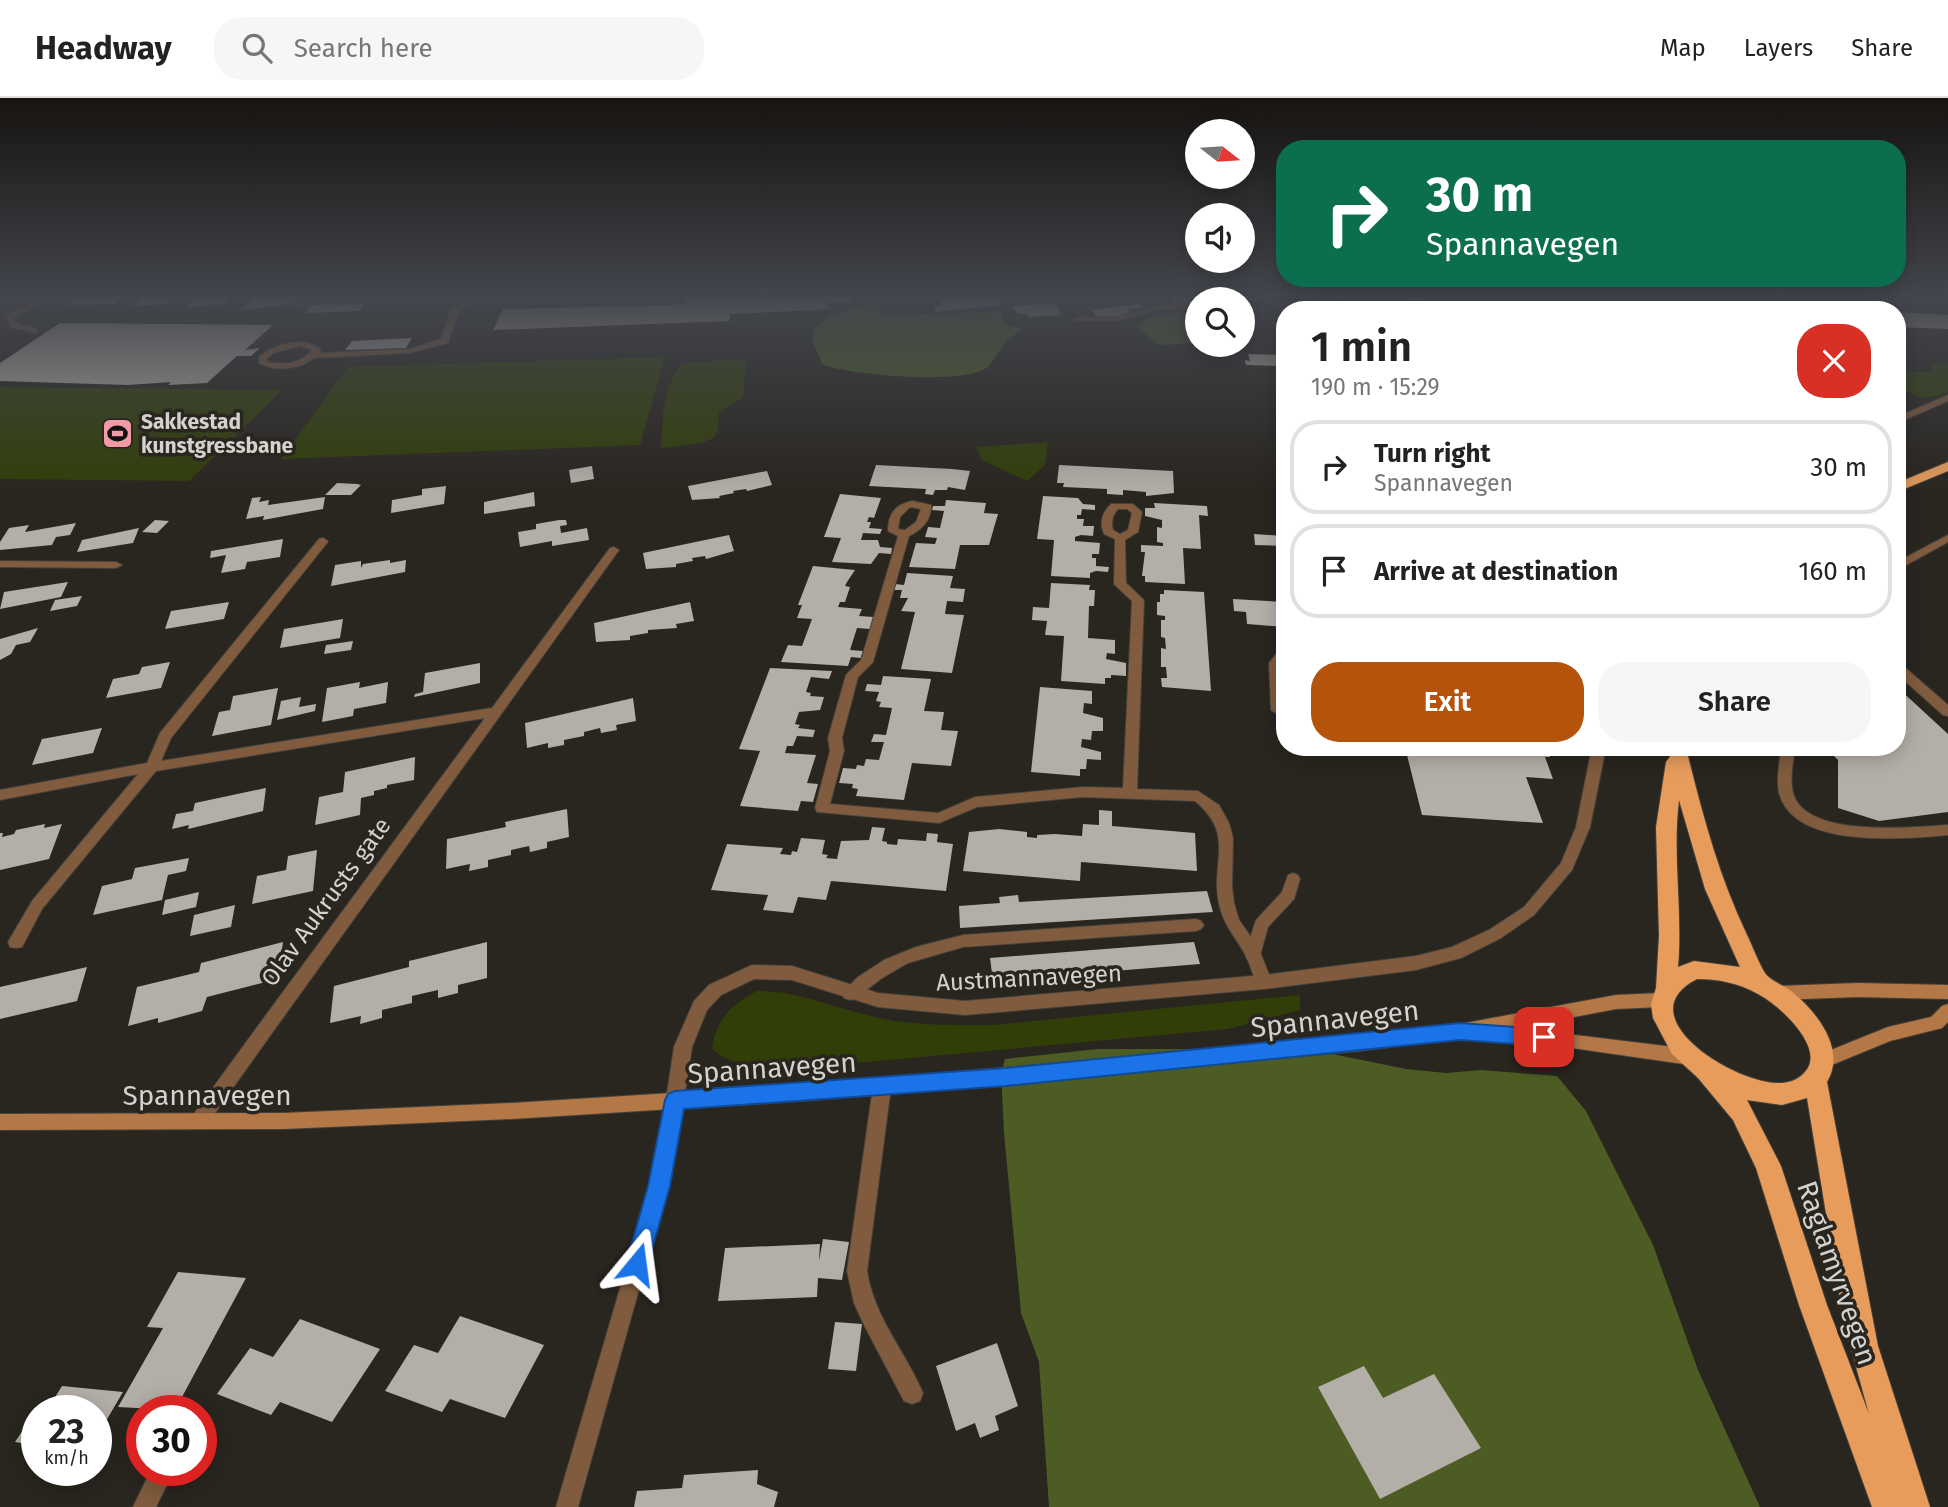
<!DOCTYPE html>
<html lang="en">
<head>
<meta charset="utf-8">
<style>
  :root { --surface:#fff; --page:#f6f6f6; --text:#222; --muted:#767676; --line:#e0e0e0; --accent:#b45309 }
  body { margin:0; font-family:"Fira Sans",sans-serif; background:var(--page); color:var(--text); height:100vh; display:flex; flex-direction:column; font-size:26px; white-space:nowrap }
  * { box-sizing:border-box; margin:0 }
  p { font-size:23px; color:var(--muted) }
  .icon { flex:none; width:38px; height:38px; fill:none; stroke:currentColor; stroke-width:2; stroke-linecap:round; stroke-linejoin:round }
  .map { position:relative; flex:1; overflow:hidden }
  .side { position:absolute; left:1276px; top:203px; width:630px; height:455px; display:flex; flex-direction:column; background:var(--surface); border-radius:28px; box-shadow:0 4px 18px #0003 }
  .side>* { flex:none }
  .guide { position:absolute; left:1276px; top:42px; width:630px; height:147px; border-radius:28px; box-shadow:0 4px 18px #0003; background:#0b6e4f; color:#fff; overflow:hidden }
  .needle { width:46px; rotate:107deg }
  .fabs { position:absolute; left:1185px; top:21px; display:grid; gap:14px }
  .fabs a { display:grid; place-items:center; width:70px; height:70px; border-radius:50%; background:var(--surface); box-shadow:0 4px 18px #0003; font-size:35px }
  .speed { position:absolute; left:21px; top:1297px; display:flex; gap:14px; font-size:35px; font-weight:700; text-align:center }
  .speed>* { display:grid; place-content:center; width:91px; height:91px; border-radius:50%; background:var(--surface); box-shadow:0 4px 18px #0003; line-height:1 }
  .speed small { font-size:18px; font-weight:400 }
  .speed .limit { border:10px solid #d22; background:#fff; color:#111 }
  .pin { position:absolute; display:grid; place-items:center; width:60px; height:60px; color:#fff; margin:-30px; border-radius:14px; box-shadow:0 4px 10px #0006 }
  .me { position:absolute; width:77px; margin:-38px; rotate:16deg; stroke-linejoin:round; filter:drop-shadow(0 0 5px #0008) }
  .turn { display:flex; align-items:center; gap:24px; height:147px; padding:0 35px; font-size:32px }
  .turn .icon { width:91px; height:91px; stroke-width:2.5 }
  .turn b { display:block; font-size:49px; line-height:60px }
  .round { display:grid; place-items:center; flex:none; width:74px; height:74px; border-radius:28px; background:var(--page) }
  .overview { display:flex; align-items:center; justify-content:space-between; height:119px; padding:0 35px }
  h1 { font-size:42px; font-weight:600; line-height:52px }
  .primary-button { display:flex; gap:14px; margin-top:auto; padding:14px 35px }
  .primary-button a { flex:1; height:80px; border-radius:28px; background:var(--accent); color:#fff; font-size:28px; font-weight:600; line-height:80px; text-align:center }
  .primary-button a+a { background:var(--page); color:var(--text) }
  ul { padding:0; list-style:none }
  li { display:flex; align-items:center; gap:21px; height:94px; margin:0 14px 10px; padding:0 21px; border:4px solid var(--line); border-radius:28px }
  li div { flex:1 }
  li b { display:block; font-size:26px }
  li em { font-style:normal }
  header { display:flex; align-items:center; gap:42px; box-sizing:border-box; height:98px; padding:0 35px; background:var(--surface); border-bottom:2px solid var(--line) }
  header strong { font-size:33px }
  nav { display:flex; gap:38px; margin-inline-start:auto; font-size:24px }
  .search { width:490px; height:63px; background:var(--page); display:flex; align-items:center; gap:18px; box-sizing:border-box; padding:0 24px; border-radius:28px; color:var(--muted); font-size:26px }
  .map>svg:first-child { display:block }
</style>
</head>
<body>
<header>
<strong>Headway</strong>
<div class="search"><svg class="icon" aria-label="search" viewBox="0 0 24 24"><circle cx="10" cy="10" r="6"/><path d="M15 15l6 6"/></svg>Search here</div>
<nav><a>Map</a><a>Layers</a><a>Share</a></nav>
</header>
<div class="map">
<svg width="1948" height="1409" viewBox="0 0 1948 1409">
  <rect width="100%" height="100%" fill="#29251f"/>
  <!-- green -->
  <path fill="#313e08" d="M665,259L640,347L281,361L348,269Z
    M746,261L743,299L719,314L718,332L714,340L701,345L661,350C663,321 662,287 683,265Z
    M1936,265H1948V294C1926,303 1914,301 1897,285V268L1903,274H1934L1930,268Z
    M0,289L282,292L189,383L0,381Z
    M1048,344L1045,367L1027,383L982,362L976,349Z
    M757,893C796,893 826,907 863,916C905,928 949,927 992,927L1300,897V912L1228,931L789,971C759,969 735,970 712,951C716,921 731,907 757,893Z"/>
  <!-- forest -->
  <path fill="#4c5c22" d="M879,205L877,211L883,217L1000,214C1003,228 1009,230 1023,230C1017,235 1011,239 1006,244C998,252 993,267 983,272C954,286 854,277 823,267L813,245V232C828,214 857,210 879,205Z
    M1197,213L1195,245L1159,247L1137,229L1150,218Z
    M1269,943L1406,971L1446,975L1481,972L1557,978L1586,1013L1653,1147L1698,1272L1760,1409H1049L1039,1264L1021,1215L1004,1035L1001,975L1005,961L1098,951H1263Z"/>
  <!-- building -->
  <path fill="#b3aea7" d="M122,199L114,206L66,207L82,200Z
    M142,199H174L166,206L133,208Z
    M201,199H232L225,206L185,209Z
    M298,199L292,206L240,212L255,200Z
    M724,199H851V204L827,205L831,210L816,212L730,216L729,223L493,232L503,211L672,207L686,206L687,200Z
    M981,199L998,201L1001,207L936,214L934,209L942,208L940,203Z
    M1171,199L1191,200L1194,206H1175Z
    M1407,199H1425L1427,212H1409Z
    M1139,205L1143,210L1128,211L1131,215L1117,218L1097,219L1092,212Z
    M364,206L359,213L305,215L312,207Z
    M1045,206L1056,207L1061,217L1029,219L1027,216H1018L1012,208Z
    M1897,214L1948,217V231L1897,229Z
    M60,225L273,227L245,252L260,250L251,258H237L207,285L168,287L171,284L128,287L0,283V265Z
    M412,240L406,250L345,252L352,243Z
    M1248,256L1284,257V268L1246,267L1245,262L1250,263Z
    M876,367L952,371L970,373L965,392L948,389L947,392H935L933,397L925,396L926,391L869,388Z
    M1059,367L1173,373L1174,395L1146,398V394L1123,392V397L1107,396V391L1063,389L1064,385H1057Z
    M592,368L594,381L571,385L569,372Z
    M767,373L772,387L747,393L746,391L733,393L734,395L719,398L720,400L692,402L688,388Z
    M337,385L357,386L361,387L351,397H325Z
    M446,388L444,406L391,415L392,402L422,397V391Z
    M534,394L535,408L484,416V404Z
    M840,396L881,400L874,420L869,419L867,424H871L869,430L882,431L880,436L863,435L861,442H878L880,449L892,450L891,456L879,455L871,466L832,464L841,440L824,439Z
    M1043,398L1078,400L1083,406L1095,407V412L1082,411L1081,417H1077V421H1084L1083,428H1094L1093,438L1081,437L1075,439V443L1100,445L1099,456H1092V460H1096V468L1109,469L1108,474L1096,473L1090,475V480L1051,478L1054,442L1037,441Z
    M261,399L259,404L269,402L268,407L325,399L323,411L263,422L264,418L246,421L252,400Z
    M946,402L986,405L984,415L998,416L989,447H960L955,471L909,469L916,445L935,446L937,440L925,439L928,429L940,430L944,413L932,412L933,408H945Z
    M1154,405L1207,408L1208,418L1199,417L1201,451L1183,450L1185,486L1145,484V478H1142L1145,454H1141V447L1163,448V445L1157,444V429L1162,430V422L1145,418V410H1155Z
    M155,422L169,423L157,435L142,434Z
    M559,422H566L567,427L560,428L561,435L587,430L589,442L552,448V443L520,449L518,434L536,431V426Z
    M76,425L70,437L56,439L52,447L0,452V444L9,430L29,427L25,434Z
    M139,430L133,445L77,454L82,442Z
    M1254,436L1284,438V448L1255,447Z
    M729,437L734,453L706,461L705,458L692,460L693,463L676,466V469L646,471L643,455Z
    M283,441L280,459L247,464L245,471L221,475L226,457L210,460L211,453Z
    M390,462V465L406,462L405,474L331,488L335,467L361,463V470L363,466Z
    M813,468L855,472L847,484L845,488L850,489L845,504H840L838,509L862,511L859,518L874,519L870,531L857,530L850,552L863,553L861,560L851,559L848,568L781,564L788,547L802,548L812,521L797,520L802,507H798Z
    M907,475L953,478L950,490L965,491L963,504L947,503L945,516L964,517L952,575L901,571L915,514L901,513L908,500H900L902,492H893L895,486L904,487Z
    M68,484L61,499L0,511L4,494Z
    M1051,485L1090,487L1089,492H1095L1094,508H1089L1088,540L1115,542V556L1107,555L1106,561L1126,565V578L1111,577V580H1105V586L1061,583L1064,538L1045,537L1047,523L1032,522L1033,509L1049,510Z
    M1164,492L1204,494L1211,593L1162,589L1161,580H1167L1166,569H1161V550L1166,551L1165,540L1161,539V522H1165V518L1157,517V504H1160V496H1164Z
    M82,498L77,508L50,513L55,502Z
    M1233,501L1284,504V529L1247,526L1246,514L1234,513Z
    M229,504L224,521L165,531L171,513Z
    M690,504L694,523L676,526L677,530L648,532V535L630,538V542L596,544L594,525Z
    M343,521L340,540L280,550L284,531Z
    M38,530L30,544L16,547L11,556L0,562V541Z
    M353,543L351,552L324,556L326,547Z
    M170,564L161,590L106,600L113,581L139,576L142,569Z
    M480,565V585L414,599L415,596L423,594L425,575Z
    M770,570L832,573L829,581L811,579L806,594L811,595L810,598L824,599L821,609L820,612L799,614L795,626L800,627L798,630L815,632L813,639L797,638L793,648H787L785,655L816,657L807,685L818,686L813,704L801,703L798,713L740,708L760,653L739,651Z
    M883,578L931,581L924,613L944,614L941,632L958,633L951,668L912,665L904,702L856,698L858,691L852,690L853,686L839,685L843,670L856,671L857,667L864,668L866,661L879,662L884,644H871L874,636L886,637L892,610L879,609L881,604L876,603L879,594L865,593L867,586L881,587Z
    M360,584L359,590L388,584L386,605L354,611L353,618L322,624L327,590Z
    M1040,589L1092,593V606L1084,605L1083,615L1103,620V633H1092L1091,642L1082,641L1081,649L1101,654V662L1087,661L1086,671H1080V678L1031,674Z
    M1897,589L1948,636V714L1879,723L1838,710V662L1832,656L1833,649H1897Z
    M278,590L271,627L212,638L219,614L230,612L233,598Z
    M301,599L299,609L316,606L315,613L277,622L281,603Z
    M633,600L636,623L616,627L617,632L601,635L600,630L584,634V638L564,642V647L548,650V645L527,650L525,625Z
    M102,630L93,655L32,667L42,641Z
    M1405,649H1546L1550,659H1545L1553,681L1526,679L1543,725L1422,717Z
    M415,659L414,682L387,687V690L374,693V697L361,700L360,717L315,727L319,699L343,694L345,674Z
    M266,690L263,713L188,731L189,727L172,731L176,716L193,713L195,705Z
    M567,711L569,739L547,744V750L530,754L529,748L511,752V757L488,762V769L469,773L470,766L446,771L447,741L506,729L505,724Z
    M1099,712L1112,713V728L1195,735L1197,773L1081,764L1080,783L963,773L969,734L999,731L1027,734V739L1037,740V737L1055,736L1082,738L1083,726L1099,727Z
    M45,726L44,730L62,726L49,761L0,772V735H3L2,739L14,736L16,732Z
    M872,729L885,730L882,743L887,744V746L897,747L898,741L926,743L927,735L938,736L937,744L953,746L946,793L831,783L826,802L798,799L793,815L763,812L768,797L711,792L727,746L783,750L780,756L791,757L792,753L797,754L801,740L825,742L822,756L828,757L826,760L837,761L841,743L869,742Z
    M317,752L313,793L252,806L257,778L286,772L288,758Z
    M189,760L186,773L168,777L162,802L93,817L102,788L132,781L135,770Z
    M1207,793L1213,814L960,830L959,808L1000,805L999,799L1018,797L1019,804Z
    M199,794L196,809L162,817L165,802Z
    M235,807L231,829L190,838L194,817Z
    M283,844L278,881L207,899L202,913L158,925V920L128,928L137,889L199,874L201,865Z
    M487,844V880L458,887V895L438,900V892L412,898V905L382,912V920L360,926L361,918L330,925L334,888L409,869V863Z
    M1194,844L1200,866L993,883L990,860Z
    M87,869L77,903L0,921V889Z
    M823,1141L849,1144L842,1182L818,1180L817,1199L718,1203L725,1150L820,1146L819,1163Z
    M178,1174L246,1180L175,1312L118,1309L163,1230L147,1229Z
    M460,1218L544,1247L505,1320L450,1301L442,1314L385,1293L414,1247L438,1255Z
    M300,1221L380,1251L332,1324L280,1304L271,1317L217,1296L250,1250L273,1259Z
    M835,1224L862,1226L856,1273L828,1271Z
    M997,1245L1018,1308L995,1318L999,1332L980,1340L975,1325L956,1333L936,1268Z
    M1364,1268L1383,1300L1434,1276L1481,1350L1380,1401L1318,1289Z
    M62,1288L123,1294L96,1340V1312H47Z
    M37,1311V1352L23,1351L27,1346L15,1344Z
    M758,1372L757,1386L778,1394L774,1409H634L637,1393L682,1390L684,1377Z"/>
  <g fill="none" stroke-linecap="round" stroke-linejoin="round">
    <defs>
      <path id="service" d="M41,199H50L14,220L16,225L37,231V235L10,229L7,217Z
        M473,199H482L458,214L448,245L409,255L314,260C299,272 275,274 259,265V259C273,246 306,237 321,252L319,255L409,251L441,241L451,211ZM300,248L312,252C300,266 284,267 267,264V260L274,255Z
        M1948,437V444L1897,472V464Z
        M1284,550V561L1281,565L1283,612L1277,616L1271,612L1269,565L1280,551Z
        M1897,565L1901,566L1948,607V618L1943,617L1897,576Z
        M1781,649H1795C1793,664 1789,684 1794,698C1810,740 1913,729 1948,727V737C1905,741 1804,750 1782,703C1774,687 1780,666 1781,649Z
        M1293,775L1298,777L1300,781L1294,801L1268,829L1259,861L1253,862L1247,861L1245,856L1256,822L1282,794L1288,777Z
        M1196,821L1201,823L1204,827L1201,831L1196,833L963,849L908,865L882,880L856,900L850,902L844,900L842,895L858,879L884,862L916,849L963,837Z
        M261,930L267,932L269,937L267,942L205,1029L199,1031L193,1029L190,1023L193,1017L255,932Z
        M882,981L888,983L891,989L867,1173C874,1219 905,1253 923,1295L920,1303L912,1306L904,1303L864,1227L854,1205L847,1173L873,989L876,983Z"/>
      <path id="minor" d="M302,199H310L300,210H294V206Z
        M1252,199H1274L1242,204V201H1239Z
        M1332,199H1340L1343,209H1337Z
        M1197,206V210L1159,211L1117,223H1077L1073,221L1077,219H1117L1159,207Z
        M913,403L931,407C932,421 922,432 909,438L873,564L858,579L842,640L844,653L830,706L938,715L975,699L1083,689L1123,690L1132,503L1114,486L1115,441L1104,436C1099,424 1102,415 1111,406H1133L1142,414L1138,434L1125,442L1126,485L1144,502L1137,691L1198,693L1219,707L1229,725L1233,740L1232,788L1234,805L1239,822L1258,849L1272,884L1270,889L1264,891L1258,889C1253,879 1251,868 1246,858C1237,841 1225,829 1220,810C1208,766 1238,739 1195,703L1083,699L977,709L939,725L817,714L815,710L830,653L828,640L846,577L861,562L898,438L888,433C888,415 896,406 913,403ZM910,409L921,411L916,424L905,432L898,431L900,419ZM1118,411H1127L1132,415L1128,432L1120,436L1113,432C1111,424 1112,417 1118,411Z
        M323,440L328,443L327,445L171,640L161,663L492,610L610,450L614,449L619,452L267,942L261,944L255,942L253,937L255,932L485,620L156,673L42,811L22,849L16,850L10,849L8,844L32,803L138,676L0,702V692L147,665L160,635L319,441Z
        M0,463L116,464L122,467L116,470L0,469Z
        M675,994L681,996L684,1002L668,1088L578,1409H556L650,1088L666,1002L669,996Z
        M151,1372H174L156,1409H133Z"/>
      <path id="tertiary" d="M1948,297V303L1897,325V319Z
        M1592,649H1606L1590,729L1572,772L1534,817L1501,840L1461,860L1416,872L1264,891L965,917L878,909L792,882L754,881L721,897L707,912L692,949L684,1002L681,1008L675,1010L669,1008L666,1002L674,949L694,903L709,887L752,867L792,868L878,895L965,903L1264,877L1416,858L1452,849L1489,832L1524,809L1561,765L1576,729Z"/>
      <path id="secondary" d="M1857,885L1948,887V901L1857,899L1776,902L1770,900L1768,895L1770,890L1776,888Z
        M1661,895L1667,897L1669,902L1667,907L1661,909L1616,911L1517,930L1690,951L1696,954L1699,959L1696,964L1690,967L1544,946L1476,941L1470,938L1359,953L816,1002L512,1021L284,1031L0,1032V1016L284,1015L512,1005L816,986L1359,939L1460,926L1616,897Z
        M1948,906V924L1942,930L1890,943L1822,971L1816,968L1813,963L1816,958L1888,929L1931,919L1942,908Z"/>
      <path id="trunk" d="M1948,364V373L1897,394V385Z
        M1668,649L1686,650C1702,715 1718,776 1747,837C1753,849 1758,864 1765,875C1770,883 1784,887 1791,893C1816,913 1847,951 1827,984L1878,1248L1930,1409H1872L1799,1207L1756,1070L1733,1022L1698,980L1672,956L1653,920L1651,906L1656,890L1659,838L1656,729L1666,664L1670,659ZM1679,702L1705,791L1740,869L1694,863L1678,869C1683,814 1672,758 1679,702ZM1697,881C1718,881 1739,885 1758,896C1778,906 1827,950 1805,974C1799,981 1792,984 1782,985C1737,988 1624,918 1697,881ZM1807,1000L1844,1225L1869,1316L1827,1207L1781,1068L1747,1002L1782,1007Z"/>
    </defs>
    <!-- service casing -->
    <use href="#service" stroke="#44413b" stroke-width="2"/>
    <!-- minor casing -->
    <use href="#minor" stroke="#44413b" stroke-width="2"/>
    <!-- tertiary casing -->
    <use href="#tertiary" stroke="#44413b" stroke-width="2"/>
    <!-- secondary casing -->
    <use href="#secondary" stroke="#44413b" stroke-width="2"/>
    <!-- trunk casing -->
    <use href="#trunk" stroke="#44413b" stroke-width="2"/>
    <!-- service -->
    <use href="#service" fill="#805b3d" fill-rule="evenodd"/>
    <!-- minor -->
    <use href="#minor" fill="#805b3d" fill-rule="evenodd"/>
    <!-- tertiary -->
    <use href="#tertiary" fill="#805b3d" fill-rule="evenodd"/>
    <!-- secondary -->
    <use href="#secondary" fill="#b47847" fill-rule="evenodd"/>
    <!-- trunk -->
    <use href="#trunk" fill="#e79c5c" fill-rule="evenodd"/>
  </g>
  <!-- sky -->
  <linearGradient id="sky" x2="0" y2="1"><stop stop-color="#171411"/><stop offset="0.5" stop-color="#43464d"/><stop offset="1" stop-color="#43464d" stop-opacity="0"/></linearGradient>
  <rect width="1948" height="396" fill="url(#sky)"/>
  <!-- route -->
  <path fill="#1a73e8" stroke="#114b97" stroke-width="2" d="M1460,925L1544,931L1551,933L1553,939L1551,945L1544,948L1460,942L1006,988L684,1011L670,1088L648,1166L645,1174L637,1178L629,1174L626,1166L648,1088L665,1002L668,996L675,993L1006,970Z"/>
  <!-- icons -->
  <defs>
    <symbol id="stadium-square" viewBox="-11 -11 22 22"><rect x="-9" y="-9" width="18" height="18" rx="4" fill="#f39aa7" stroke="#29251f"/><path d="M0-5a6.5 5 0 1 0 0 10a6.5 5 0 1 0 0-10ZM-3.5-1.8h7v3.6h-7Z" fill="#111"/></symbol>
  </defs>
  <g fill-rule="evenodd">
    <use href="#stadium-square" x="100" y="318" width="35" height="35"/>
  </g>
  <g text-anchor="middle" dominant-baseline="central" stroke-width="7" stroke-linejoin="round" paint-order="stroke">
    <!-- far-poi labels -->
    <g font-size="21" font-weight="bold" fill="#d4d2ce" stroke="#29251f" text-anchor="start">
      <text x="141" y="324">Sakkestad<tspan x="141" dy="24">kunstgressbane</tspan></text>
    </g>
    <!-- street labels -->
    <g font-size="24" fill="#d4d2ce" stroke="#29251f">
      <text transform="translate(326 804) rotate(-54)">Olav Aukrusts gate</text>
      <text transform="translate(1029 880) rotate(-3)">Austmannavegen</text>
    </g>
    <!-- near-street labels -->
    <g font-size="28" fill="#d4d2ce" stroke="#29251f">
      <text transform="translate(1335 921) rotate(-6)">Spannavegen</text>
      <text transform="translate(772 970) rotate(-4)">Spannavegen</text>
      <text x="207" y="997">Spannavegen</text>
      <text transform="translate(1837 1175) rotate(71)">Raglamyrvegen</text>
    </g>
  </g>
</svg>
<div class="fabs">
<a><svg class="needle" viewBox="-14 -14 28 28"><path d="M0-13l5 13h-10z" fill="#e53935"/><path d="M0 13l5-13h-10z" fill="#767676"/></svg></a>
<a><svg class="icon" aria-label="sound" viewBox="0 0 24 24"><path d="M4 9h4l5-4v14l-5-4H4zM17 9q2 3 0 6"/></svg></a>
<a><svg class="icon" aria-label="search" viewBox="0 0 24 24"><circle cx="10" cy="10" r="6"/><path d="M15 15l6 6"/></svg></a>
</div>
<div class="speed"><div>23<small>km/h</small></div><div class="limit">30</div></div>
<div class="pin" style="left:1544px;top:939px;background:#d93025"><svg class="icon" aria-label="arrive" viewBox="0 0 24 24"><path d="M6 21V4h12l-3 4 3 4H6"/></svg></div>
<svg class="me" style="left:637px;top:1166px" viewBox="-20 -20 40 40"><path d="M0-17L14 15 0 8-14 15z" fill="#1a73e8" stroke="#fff" stroke-width="4"/></svg>
<div class="guide">
<div class="turn"><svg class="icon" aria-label="right" viewBox="0 0 24 24"><path d="M7 20v-9h11M14 6l5 5-5 5"/></svg><div><b>30 m</b>Spannavegen</div></div>
</div>
<section class="side">
<div class="overview"><div><h1>1 min</h1><p>190 m · 15:29</p></div><a class="round" style="background:#d93025;color:#fff"><svg class="icon" aria-label="close" viewBox="0 0 24 24"><path d="M6 6l12 12M18 6L6 18"/></svg></a></div>
<ul>
<li><svg class="icon" aria-label="right" viewBox="0 0 24 24"><path d="M7 20v-9h11M14 6l5 5-5 5"/></svg><div><b>Turn right</b><p>Spannavegen</p></div><em>30 m</em></li>
<li><svg class="icon" aria-label="arrive" viewBox="0 0 24 24"><path d="M6 21V4h12l-3 4 3 4H6"/></svg><div><b>Arrive at destination</b></div><em>160 m</em></li>
</ul>
<div class="primary-button"><a>Exit</a><a>Share</a></div>
</section>
</div>
</body>
</html>
